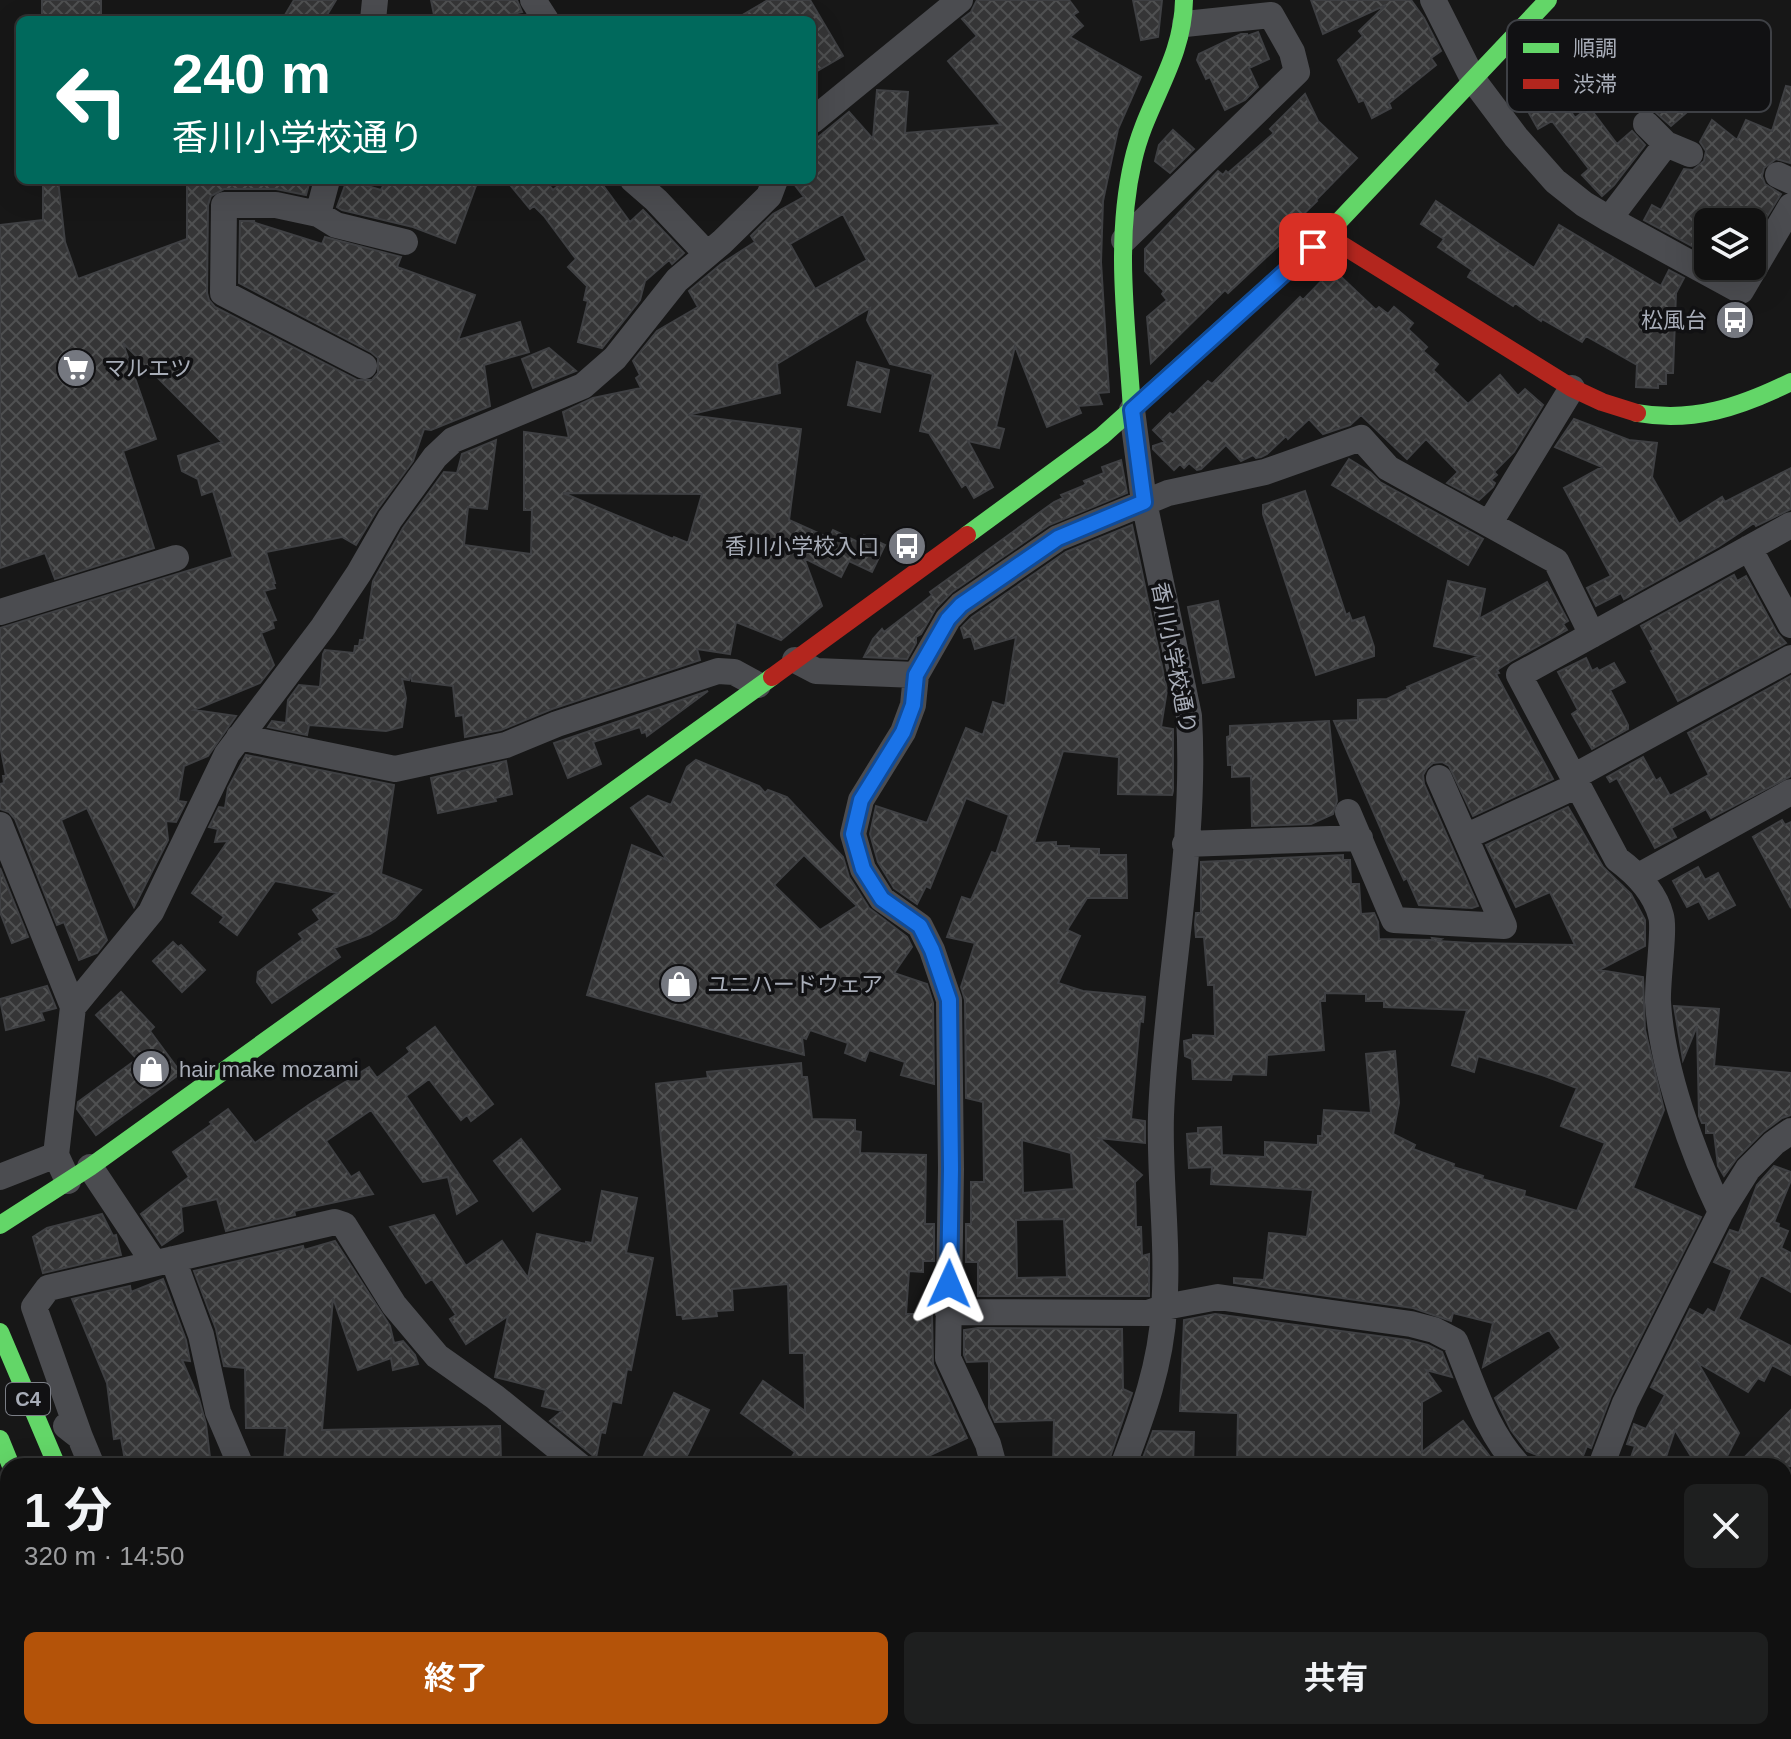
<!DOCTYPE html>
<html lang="ja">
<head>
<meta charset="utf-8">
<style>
  :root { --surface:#111; --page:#1e1f1f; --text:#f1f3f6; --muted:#9c9d9f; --line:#303131; --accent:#b45309 }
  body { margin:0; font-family:Arial,"Noto Sans JP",sans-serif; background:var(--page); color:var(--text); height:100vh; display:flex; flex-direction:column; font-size:30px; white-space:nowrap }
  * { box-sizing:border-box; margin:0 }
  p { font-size:26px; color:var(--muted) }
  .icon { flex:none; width:44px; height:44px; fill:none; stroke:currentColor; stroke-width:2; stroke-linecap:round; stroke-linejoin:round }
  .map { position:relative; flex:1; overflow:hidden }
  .drawer { position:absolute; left:0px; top:1458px; width:1792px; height:282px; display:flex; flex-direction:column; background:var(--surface); border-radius:24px 24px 0 0; box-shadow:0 8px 32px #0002,0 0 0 2px var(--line) }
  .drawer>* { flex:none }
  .guide { position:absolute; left:16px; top:16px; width:800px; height:168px; border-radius:12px; box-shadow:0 8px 32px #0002,0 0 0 2px var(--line); background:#00695c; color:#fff; overflow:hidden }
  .fabs { position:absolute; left:1694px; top:208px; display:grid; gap:16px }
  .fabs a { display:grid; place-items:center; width:72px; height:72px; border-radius:12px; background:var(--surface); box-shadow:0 8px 32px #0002,0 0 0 2px var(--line); font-size:40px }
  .pin { position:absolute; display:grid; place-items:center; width:68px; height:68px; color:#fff; margin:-34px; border-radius:16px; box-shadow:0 4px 12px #0006 }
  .me { position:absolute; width:88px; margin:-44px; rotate:1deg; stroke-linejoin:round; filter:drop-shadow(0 0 6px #0008) }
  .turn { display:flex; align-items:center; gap:28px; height:168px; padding:0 24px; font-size:36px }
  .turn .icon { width:104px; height:104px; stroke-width:2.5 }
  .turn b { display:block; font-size:56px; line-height:68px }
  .round { display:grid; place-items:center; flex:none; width:84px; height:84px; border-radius:12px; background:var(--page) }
  .overview { display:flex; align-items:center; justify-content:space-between; height:136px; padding:0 24px }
  h1 { font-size:48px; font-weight:700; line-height:60px }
  .button { display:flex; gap:16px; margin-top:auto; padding:16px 24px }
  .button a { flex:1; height:92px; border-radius:12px; background:var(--accent); color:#fff; font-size:32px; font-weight:700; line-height:92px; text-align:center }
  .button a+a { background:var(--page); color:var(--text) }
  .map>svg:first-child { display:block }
</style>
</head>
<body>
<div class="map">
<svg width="1791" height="1739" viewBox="0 0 1791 1739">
  <defs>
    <pattern id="building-cross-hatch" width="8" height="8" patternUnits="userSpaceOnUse" patternTransform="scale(2)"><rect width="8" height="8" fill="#353536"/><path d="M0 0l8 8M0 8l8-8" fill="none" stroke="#4f5051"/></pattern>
  </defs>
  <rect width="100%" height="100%" fill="#171717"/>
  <!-- building -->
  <path fill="url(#building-cross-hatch)" stroke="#3f4043" stroke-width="2" fill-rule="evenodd" d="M42,0H101V20H42Z
    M294,0H336L324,20H282Z
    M431,0H517L522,12L484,20H435Z
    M768,0H810L843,56L812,74V20H734Z
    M977,0H1069L1078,12L1073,15L1083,26L1070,37L1141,77L1118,129L1103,201L1101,262L1109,392L1098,393L1102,404L1078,406L1081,413L1047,427L1015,346L996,427L1004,429L999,448L968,441L993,487L974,498L966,484L962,487L929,433L920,431L933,374L890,364L867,320L870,308L777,364L780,393L688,415L801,429L789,520L829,538L833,530L860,543L864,535L885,545L872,572L849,561L841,577L804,558L822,606L781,640L736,622L730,654L697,649L700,660L552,709L501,730L465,737L463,715L456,716L453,686L412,681L410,673L409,680L402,679L406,698L402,727L386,731L309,725L307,735L268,727L272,721L286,723L288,700L299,685L320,687L323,654L325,650L354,653L355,646H359L360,640H364L373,581L403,528L444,472L457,473L462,454L496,440L487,509L468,507L464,545L531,554L532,510H524V432L569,438L563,412L593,398L641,388L636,378L640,375L633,361L657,331L698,307L689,291L721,264L755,242L751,236L773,214L804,197L791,180H812V142L822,134L849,112L873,139L877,90L908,92L905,133L1001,125L948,61L977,36L962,19L971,12ZM843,214L867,260L815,289L790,244ZM563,493L702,494L688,543L674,537L673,539Z
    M1133,0H1162L1158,37L1141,40Z
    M1311,0H1411L1424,18L1441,51L1431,58L1436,65L1389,103L1391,108L1372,118L1364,100L1359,102L1338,60L1363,36L1359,31L1386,5L1323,34Z
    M1258,32L1269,59L1249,68L1258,87L1245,100L1225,110L1210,77L1206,79L1197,60L1199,54L1241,34H1247V36Z
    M1652,55L1683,96L1694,106L1671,126L1654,111L1656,109L1629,73Z
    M1545,70L1575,118L1589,107L1617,144L1632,131L1645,145L1614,185L1602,196L1582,175L1589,169L1552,121L1538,129L1525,106L1522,108L1510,88Z
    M1786,86L1791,87V158L1790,163L1776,159L1764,168L1762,176L1765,184L1781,194L1752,241V222H1708V239L1701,251L1644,220L1652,205L1661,210L1684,169L1693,170L1704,161L1706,151L1700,142L1712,120L1737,140L1746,120L1772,131Z
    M1305,94L1318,121L1357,158L1316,200L1317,201L1284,233L1288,237L1228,293L1225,290L1151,363L1147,317L1167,300L1162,294L1164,291L1145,271V249L1218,171L1223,175L1226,171L1228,173L1274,133L1270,129Z
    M1173,130L1194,149L1170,173L1155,161L1159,145Z
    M43,180H58L65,242L78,279L187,239V180H310L306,195L276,189H224L211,196L208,205L207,293L209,300L215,307L357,380H372L378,373V358L371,352L239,283L240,221H255L252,222L322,244L325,237L401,257L397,267L475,295L458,340L520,322L529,352L484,365L490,406L431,430L424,429L413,461L377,510L356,545L342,537L266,552L275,583H273L275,588L264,591L276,620L272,621L274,628L261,633L274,665L260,683L194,710L236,716L208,756L184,766L178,801L186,802L176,822L166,821L168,840L134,907L87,808L61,820L107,940L97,953L79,960L64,922L57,925L15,819L9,812L0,809V784L4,783L3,776H6L0,745V628L233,557L213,491L202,495L198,479L182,471L178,456L222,442L123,343L156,439L123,451L154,548L55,579L45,553L0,568V225L43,220Z
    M347,180L381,190L386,180H478L455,243L413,227L342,210L337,207Z
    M506,180H545L553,190L565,180H599L630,222L643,210L684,253L672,264L669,260L645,281L640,300L602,348L578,342L588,301L584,300L587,286L568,267L576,259L544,216L534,206L530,209Z
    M1436,201L1534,268L1559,225L1661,286L1669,270L1684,278L1676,293L1673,373H1666V384H1658V388L1636,387L1637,365L1586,336L1582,342L1542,319L1541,321L1515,303L1513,306L1468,277L1472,270L1438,247L1444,239L1421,224Z
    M1338,274L1376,310L1379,307L1388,314L1394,307L1413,323L1408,329L1427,347L1423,351L1438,364L1433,370L1468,404L1500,375L1518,396L1525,389L1543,405L1514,452L1494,472L1497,475L1491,480L1495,483L1493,487L1479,500L1447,483L1458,472L1426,439L1407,459L1361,415L1350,425L1323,434L1309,419L1288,439L1286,436L1267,454L1261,457L1256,458L1253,455L1241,461L1226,445L1201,469L1197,470L1189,463L1184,468L1180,464L1174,470L1153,449V446L1165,442L1153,430L1170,413L1173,415L1208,381L1212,384L1300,297L1303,300L1327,275L1333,280Z
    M549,348L576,371L533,388L522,359Z
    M857,362L889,370L880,412L848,405Z
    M1574,419L1629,440L1657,443L1652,477L1679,524L1722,497L1725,502L1791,468V509L1756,526L1754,523L1718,547L1624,599L1621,593L1596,606L1587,588L1611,576L1564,488L1602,467L1555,447Z
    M1349,459L1370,472L1380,482L1483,539L1468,565L1332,485Z
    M1121,460L1127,493L1049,525L952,592L936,608L921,634L916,637V643L907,659L864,657L873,639L882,629L884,632L922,603L932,595L930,592L1054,502L1063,498L1061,495L1083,486L1086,484L1084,481L1104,473L1102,467Z
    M1305,491L1346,615L1349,613L1352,621L1364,617L1374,647V656L1316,675L1263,514V505Z
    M1132,525L1167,690L1161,727L1173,729V791L1172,795L1118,794L1119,757L1063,751L1034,843L1056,842V846H1069V848L1099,849V855H1126L1127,898H1087L1067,930L1080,936L1058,983L1083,991L1145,997L1143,1022L1140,1021L1131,1119L1145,1121V1143L1099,1138L1142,1175L1135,1182L1136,1227H1141L1142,1256L1149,1254V1296H978V1262H966V1224H971V1182H984L983,1102L966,1098L965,1000L961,987L975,943L947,937L962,897L971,900L992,852L996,854L1009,815L966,798L930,888L926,886L917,904L894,888L878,862L870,834L876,806L927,823L966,728L983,735L993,702L1005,706L1016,637L975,649L971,636L964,638L961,628L972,617L1066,552ZM1022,1140L1071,1153L1074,1189L1023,1193ZM1064,1219L1067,1277L1017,1278L1016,1220Z
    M1734,575L1737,581L1746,576L1777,633L1786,643L1678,701L1651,651L1654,650L1641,626Z
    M1448,581L1485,589L1479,619L1547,582L1568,621L1563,624L1567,630L1511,661L1497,670L1499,673L1496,674L1553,779L1473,816L1449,766L1442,762L1433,763L1427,768L1423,775L1424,784L1478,906L1472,908L1419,905L1407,878L1404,880L1390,850L1334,721L1358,720V700L1387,699L1408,689L1407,687L1479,656L1434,646Z
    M1218,601L1234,677L1203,683L1188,607Z
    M1586,658L1592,671L1597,668L1599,671L1614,663L1625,682L1610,690L1628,725V729L1592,749L1572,714L1578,710L1558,672Z
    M1791,676V776L1711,818L1706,809L1671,828L1676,837L1655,848L1617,778L1610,782L1607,777L1643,757L1656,781L1660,778L1670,796L1709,775L1688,733Z
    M708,691L647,736L646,732L642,733L640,727L593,742L601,764L568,778L554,743Z
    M1329,721L1337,801L1333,814L1311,824L1252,826L1251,776L1232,777V765H1228L1227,737L1230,736V726Z
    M246,755L394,785L381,874L421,890L395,918L370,934L334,948L340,957L272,1003L257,982L258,972L303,939L299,934L320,920L313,910L337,893L275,881L237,935L220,922L224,917L192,893L228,841L215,842L218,829L209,827L219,807L225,808L228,788Z
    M696,760L759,786L765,793L768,790L787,797L843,857L849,877L869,908L907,937L912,947L894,973L927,984L933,1003L934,1084L901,1075L905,1062L869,1050L865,1061L845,1053L848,1043L810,1030L806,1039L802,1037L804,1055L587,995L632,845L667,860L631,808L648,796L671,805L687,767ZM804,855L857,906L820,930L774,885Z
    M506,761L512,794L495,798L496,801L438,813L431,778Z
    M1568,807L1603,867L1631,894L1645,920V946L1599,970L1643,977L1645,1030L1664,1110L1633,1188L1701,1217L1611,1396L1591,1448L1587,1446L1579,1466L1566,1460L1563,1466L1527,1451L1511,1430L1495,1398L1561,1348L1549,1330L1483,1367L1493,1323L1453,1313L1451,1321L1413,1308L1234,1283V1278L1264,1280L1269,1233L1307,1237L1313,1190L1211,1184L1212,1167L1189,1168L1187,1134L1198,1133V1128L1221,1127L1222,1155L1265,1157V1142L1318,1145V1136H1322L1324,1110L1371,1113L1366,1054L1395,1051L1399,1103L1393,1134L1415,1145L1413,1149L1454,1164L1453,1167L1483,1176L1482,1179L1525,1191L1524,1196L1577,1211L1605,1143L1561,1126L1577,1088L1542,1075L1478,1056L1474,1072L1452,1065L1467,1010L1384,1007V1001H1366V994L1325,993V1001H1320L1324,1050L1267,1055L1266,1075L1232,1074L1231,1080L1193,1079L1192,1059L1185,1056L1184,1041L1193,1039V1035L1215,1036L1214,985H1208L1204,937H1196L1195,924L1196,913H1201V862L1343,855V860H1350L1351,884H1359L1361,914L1374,913L1378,922L1379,939L1433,940L1432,938L1441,939L1437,941L1471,943L1575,945L1550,892L1516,907L1486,845Z
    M1782,820L1785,825L1791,822V908L1753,837Z
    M1698,867L1705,880L1718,873L1735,905L1709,919L1699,901L1687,907L1673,881Z
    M0,868L28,937L12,943L0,912Z
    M173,942L178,947L181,945L205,970L182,992L153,961Z
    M47,986L56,1008L41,1012L44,1020L6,1030L0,999Z
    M121,992L154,1027L150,1031L181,1073L96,1135L77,1109L78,1102L137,1059L96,1015Z
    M1674,1006L1719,1009L1714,1066L1791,1073V1115L1782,1118L1763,1132L1737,1158L1724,1176L1718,1166L1714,1133H1706V1123H1702L1699,1116L1697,1026L1683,1060Z
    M435,1027L493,1104L471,1121L467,1115L461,1120L429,1079L406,1096L477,1201L457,1214L448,1177L423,1182L371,1110L326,1141L351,1177L359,1172L373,1194L294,1211L295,1215L226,1231L217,1199L181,1207L183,1231L162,1245L141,1214L189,1177L173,1152L212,1124L210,1122L228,1109L255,1143L310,1104L369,1067L377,1078L410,1052L407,1048Z
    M801,1063L802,1077H807L812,1119L855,1120V1131L861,1132L860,1153L926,1155L925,1224H934V1261H923V1272L909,1271L906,1314H932L933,1364L967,1438L907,1466H786L795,1452L741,1413L763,1381L805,1411L804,1353H790L788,1284L732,1289L733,1310L716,1311L717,1316L683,1319L682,1315H677L656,1084L708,1078L707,1072Z
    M521,1139L560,1189L533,1211L494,1161Z
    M1774,1166L1791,1172V1180L1774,1222L1779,1224L1778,1227L1788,1231L1781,1248L1791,1253V1292L1761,1275L1738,1319L1791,1346V1375L1772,1365L1764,1381L1758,1378L1748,1392L1698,1363L1739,1433L1722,1466H1697L1675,1430L1663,1466H1628L1635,1446L1627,1444L1634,1424L1646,1429L1665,1395L1651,1387L1690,1309L1703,1316L1708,1309L1715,1313L1732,1270L1714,1262L1730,1230L1739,1233L1757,1185Z
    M602,1191L637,1198L626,1253L653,1258L631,1370L627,1369L621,1403L612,1401L605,1433L601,1432L596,1458L550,1421L562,1411L542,1406L546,1390L495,1377L508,1316L466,1344L450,1319L456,1315L432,1279L426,1283L390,1227L434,1215L466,1266L502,1241L528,1278L537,1234L586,1244V1242L592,1243Z
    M102,1214L113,1236L116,1235L121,1255L43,1273L33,1237L47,1228Z
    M335,1241L390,1326L394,1343L403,1341L415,1355L418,1364L393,1370L391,1358L358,1370L333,1298L322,1430L500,1426L501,1461L328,1464L284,1461L287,1428H246L245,1368L224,1366L216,1329L194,1271L303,1246L304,1250Z
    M163,1279L186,1340L190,1361L182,1360L199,1399L206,1424L211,1466H126L121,1438L114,1439L107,1383L72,1299L130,1286L131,1292Z
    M1215,1314L1408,1340L1428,1345L1442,1352L1452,1377L1426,1370L1441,1391L1422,1402V1452L1463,1421L1497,1466L1336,1463L1335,1466H1237L1238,1413L1180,1411L1184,1320Z
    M978,1328L1122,1329L1123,1389L1132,1393L1107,1466H1053L1054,1420L995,1422L989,1408V1361L967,1362L964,1355V1330Z
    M674,1393L709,1410L682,1466H639Z
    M1791,1410V1466H1736Z
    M1153,1431L1194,1432L1193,1466H1140Z"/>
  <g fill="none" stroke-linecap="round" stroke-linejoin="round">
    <!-- street -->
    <path stroke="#4b4c50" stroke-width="26" d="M533,0L546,20
      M1433,0L1474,81L1516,137L1555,181L1584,204L1609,219L1741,291L1791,206
      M373,20L375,0
      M812,121L960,0
      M1646,124L1666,144L1690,154
      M1778,175L1791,181
      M633,180L656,200L706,253
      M318,214L327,180
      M1609,219L1666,144
      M1124,240L1297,72L1292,52L1271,15L1185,24
      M364,366L223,293L224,205H276L318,214L336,225L405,242
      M1489,524L1572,388
      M1749,548L1791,625
      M0,612L176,558
      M795,660L816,671L916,675
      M239,737L395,769L506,745L557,724L718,671L734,672L758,685
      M1573,777L1791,658
      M1348,812L1394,920L1504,926L1439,778
      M0,825L73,1007
      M1465,837L1578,785
      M1185,844L1360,838
      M1639,876L1791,792
      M90,1167L154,1263
      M0,1177L56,1155
      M68,1181L56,1155L73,1007L151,912L227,754L323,627L359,573L390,519L435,457L453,440L583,386L615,358L677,280L722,242L769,196L775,180
      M1721,1212C1692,1152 1662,1068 1658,1002C1657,982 1665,929 1661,916C1655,893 1636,873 1617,859L1519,675L1791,525
      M173,1259L201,1335L218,1412L241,1466
      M948,1312L1148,1313L1165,1307L1218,1297L1411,1324L1434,1330L1455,1341C1473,1384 1486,1432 1519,1466
      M66,1426L80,1437L92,1466
      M80,1437L34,1307L48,1288L335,1222L344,1225L394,1305L437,1356L495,1397L580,1466
      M994,1466L988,1444L948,1358L951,1169L949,1000L932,950L920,926L882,899L863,869L853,834L861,800L903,732L913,705L916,675L948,619L961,605L1058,538L1168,493L1265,472L1361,438L1388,468L1556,561L1592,635
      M1123,1466C1143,1414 1161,1364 1164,1309C1169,1244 1159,1179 1161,1115C1166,983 1197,848 1189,716L1144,502L1132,410
      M1601,1466L1625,1403L1721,1212L1748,1169L1774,1143L1791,1131
      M1784,1530L1791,1525
      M83,1732L86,1739
      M205,1732L208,1739
      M383,1732L386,1739
      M879,1732L894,1739
      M1053,1732L1054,1739
      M1557,1732V1739
      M1676,1732V1739
      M986,1739L990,1732
      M1445,1739L1456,1732
      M1773,1739V1732"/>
    <!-- fast -->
    <path stroke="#63d668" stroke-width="18" d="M1132,410C1127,327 1114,243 1133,161C1146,102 1183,62 1184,0
      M1637,413C1693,423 1740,407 1791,382
      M967,535L1102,436L1326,235L1548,0
      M0,1225L90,1167L772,677
      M0,1439L11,1466"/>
    <!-- jam -->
    <path stroke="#b3261e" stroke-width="18" d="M1326,235L1572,388L1602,402L1637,413
      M772,677L967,535
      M123,1732L126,1739
      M169,1732L172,1739"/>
    <!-- fast-bridge -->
    <path stroke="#63d668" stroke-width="18" d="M0,1332L57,1466"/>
  </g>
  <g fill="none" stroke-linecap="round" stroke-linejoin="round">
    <defs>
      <path id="route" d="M949,1284L951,1169L949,1000L932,950L920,926L882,899L863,869L853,834L861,800L903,732L913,705L916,675L948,619L961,605L1058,538L1144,502L1132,410L1313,247"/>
    </defs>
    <!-- route casing -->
    <use href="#route" stroke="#114b97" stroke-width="20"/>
    <!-- route -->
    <use href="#route" stroke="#1a73e8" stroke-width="14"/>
  </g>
  <!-- icons -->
  <defs>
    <symbol id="bus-disc" viewBox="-11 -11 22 22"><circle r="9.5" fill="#757880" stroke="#111113"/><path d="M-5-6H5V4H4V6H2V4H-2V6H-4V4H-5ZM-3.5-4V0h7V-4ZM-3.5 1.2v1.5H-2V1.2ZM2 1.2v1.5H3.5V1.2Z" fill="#fff"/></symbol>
    <symbol id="supermarket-disc" viewBox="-11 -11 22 22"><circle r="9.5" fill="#757880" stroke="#111113"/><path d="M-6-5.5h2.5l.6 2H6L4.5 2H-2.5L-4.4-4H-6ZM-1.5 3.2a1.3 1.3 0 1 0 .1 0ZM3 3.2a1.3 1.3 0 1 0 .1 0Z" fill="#fff"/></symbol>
    <symbol id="shop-disc" viewBox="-11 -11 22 22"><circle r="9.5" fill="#757880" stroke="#111113"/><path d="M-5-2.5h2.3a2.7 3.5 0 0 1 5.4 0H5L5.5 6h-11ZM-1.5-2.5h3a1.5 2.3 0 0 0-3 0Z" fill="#fff"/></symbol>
  </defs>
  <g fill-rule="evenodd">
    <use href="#bus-disc" x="1713" y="298" width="44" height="44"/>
    <use href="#supermarket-disc" x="54" y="346" width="44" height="44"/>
    <use href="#bus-disc" x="885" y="524" width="44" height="44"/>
    <use href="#shop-disc" x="657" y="962" width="44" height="44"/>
    <use href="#shop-disc" x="129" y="1047" width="44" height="44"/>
  </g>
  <g text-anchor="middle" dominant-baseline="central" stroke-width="7" stroke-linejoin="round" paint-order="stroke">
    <!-- shield labels -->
    <rect fill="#111113" stroke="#7b7e86" stroke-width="2" x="6" y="1383" width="44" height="32" rx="6"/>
    <g font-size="20" font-weight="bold" fill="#a8adb8">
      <text x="28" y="1399">C4</text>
    </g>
    <!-- poi labels -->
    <g font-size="22" fill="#a8adb8" stroke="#111113" text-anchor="start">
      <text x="1707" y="320" text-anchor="end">松風台</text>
      <text x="104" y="368">マルエツ</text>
      <text x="879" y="546" text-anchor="end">香川小学校入口</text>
      <text x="707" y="984">ユニハードウェア</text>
      <text x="179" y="1069">hair make mozami</text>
    </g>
    <!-- street labels -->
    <g font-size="22" fill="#a8adb8" stroke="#111113">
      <text transform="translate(1174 658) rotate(79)">香川小学校通り</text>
    </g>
  </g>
  <!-- legend -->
  <rect x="1507" y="20" width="264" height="92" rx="12" fill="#111113" stroke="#3e4045" stroke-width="2"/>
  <rect x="1523" y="43" width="36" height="10" fill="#63d668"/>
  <rect x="1523" y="79" width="36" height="10" fill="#b3261e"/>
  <g font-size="22" fill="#a8adb8">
    <text x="1573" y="56">順調</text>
    <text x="1573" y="92">渋滞</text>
  </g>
</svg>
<div class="fabs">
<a><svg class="icon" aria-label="layers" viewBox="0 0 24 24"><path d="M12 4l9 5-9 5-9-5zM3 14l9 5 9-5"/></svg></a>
</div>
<div class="pin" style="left:1313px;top:247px;background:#d93025"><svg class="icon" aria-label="arrive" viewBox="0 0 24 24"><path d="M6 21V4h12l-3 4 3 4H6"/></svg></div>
<svg class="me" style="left:949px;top:1284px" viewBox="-20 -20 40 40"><path d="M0-17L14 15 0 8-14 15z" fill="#1a73e8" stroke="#fff" stroke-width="4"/></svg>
<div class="guide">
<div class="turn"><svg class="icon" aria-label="left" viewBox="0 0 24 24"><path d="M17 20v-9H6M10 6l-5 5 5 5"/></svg><div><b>240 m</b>香川小学校通り</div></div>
</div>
<section class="drawer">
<div class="overview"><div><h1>1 分</h1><p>320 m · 14:50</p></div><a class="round"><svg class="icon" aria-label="close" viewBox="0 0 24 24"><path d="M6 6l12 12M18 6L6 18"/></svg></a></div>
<div class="button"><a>終了</a><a>共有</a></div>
</section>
</div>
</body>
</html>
